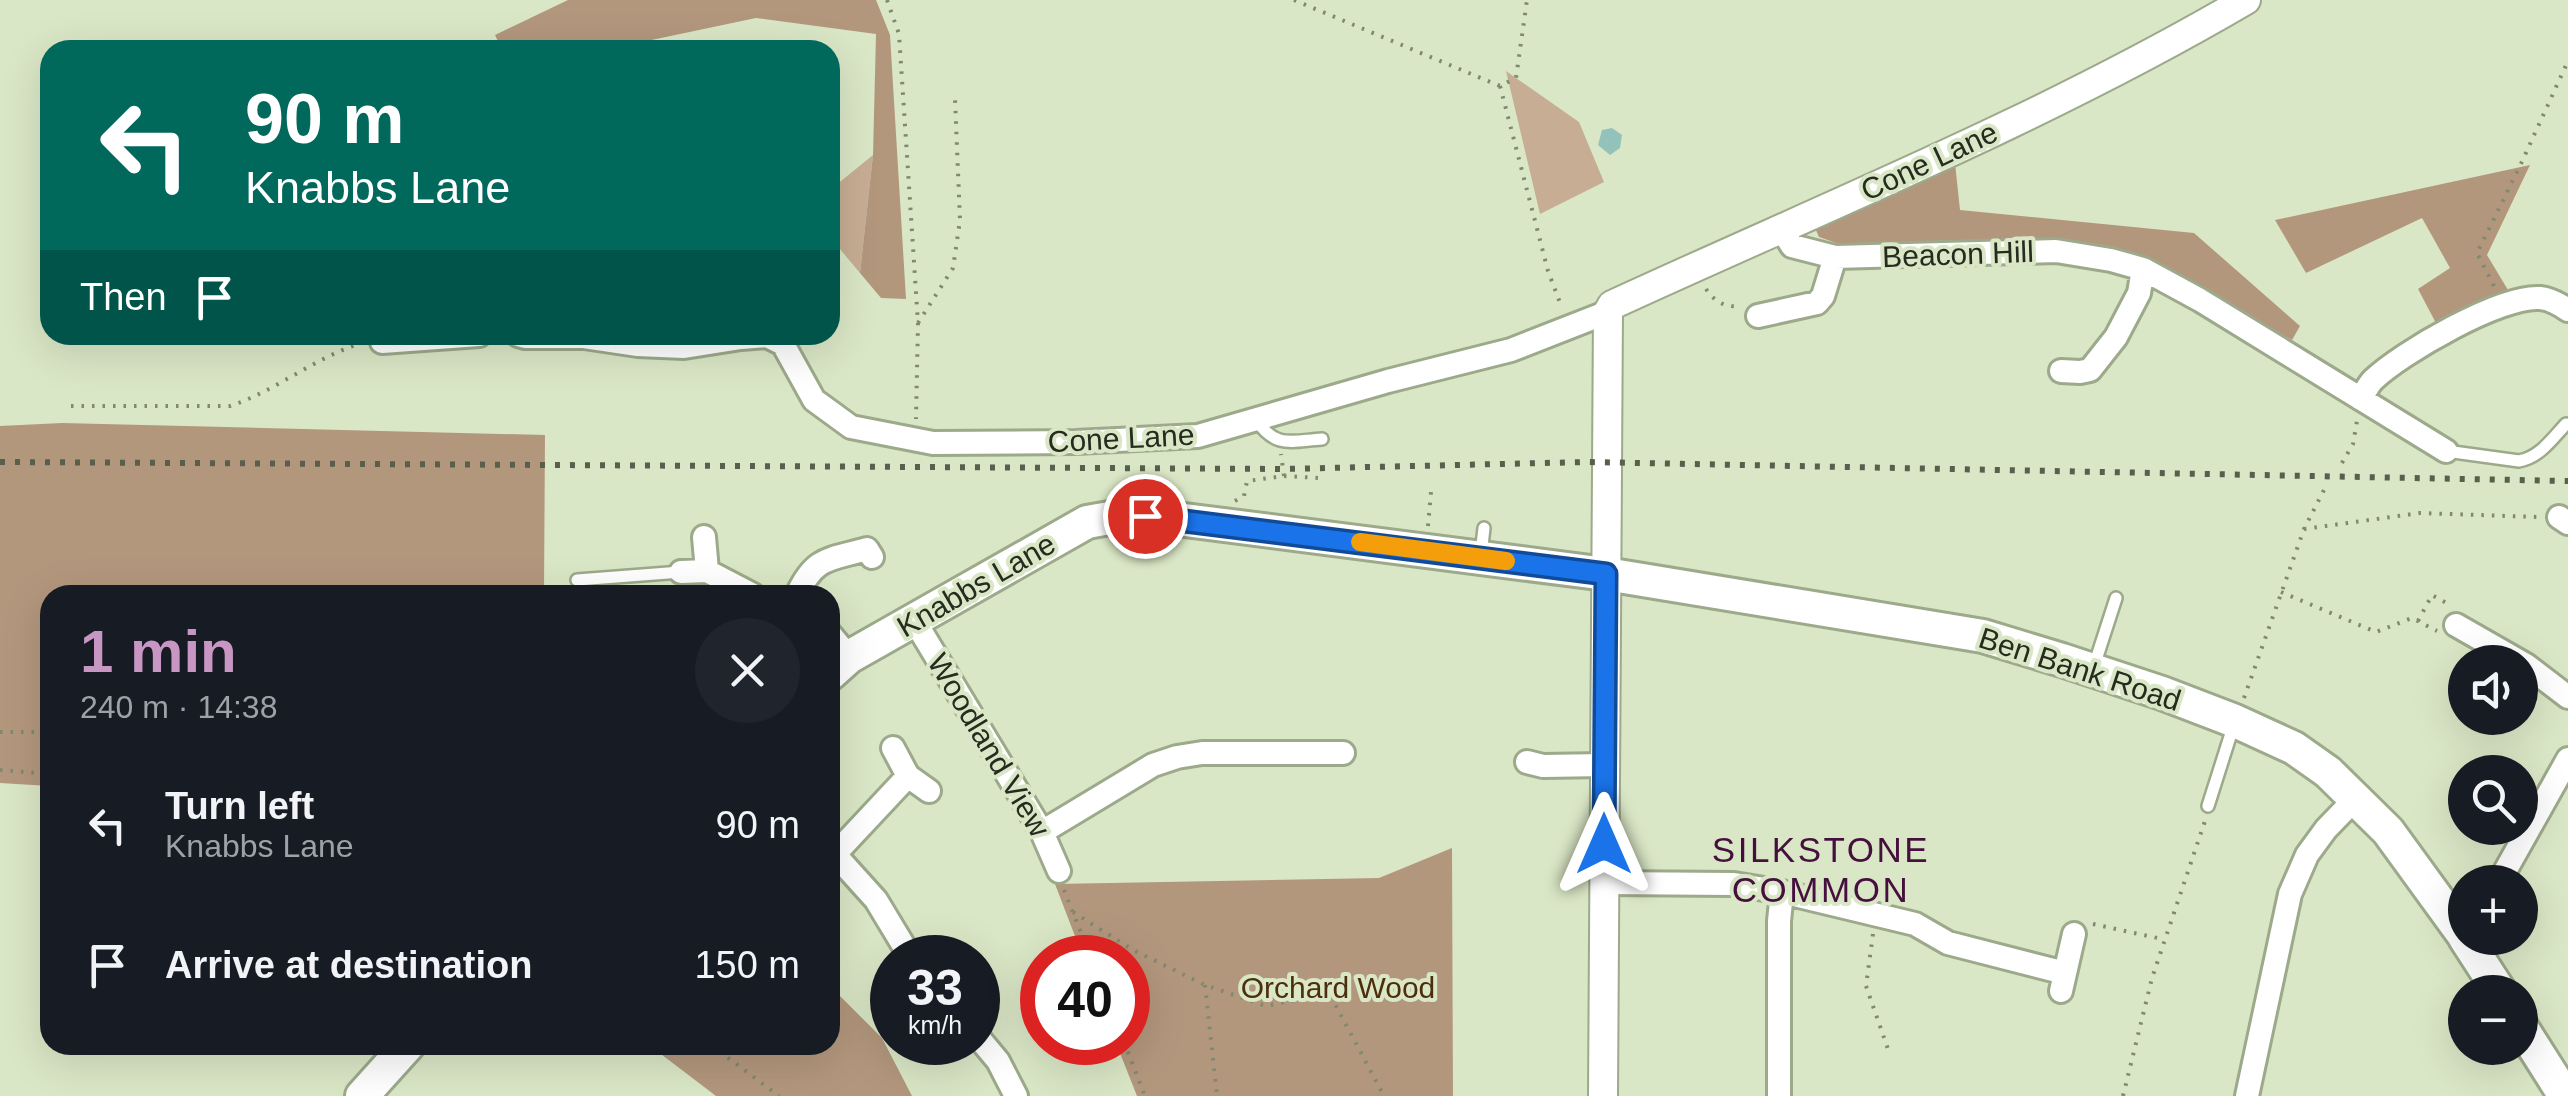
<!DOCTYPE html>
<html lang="en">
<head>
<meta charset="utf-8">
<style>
  :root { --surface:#171b24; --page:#20242c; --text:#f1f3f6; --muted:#9ea1a6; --accent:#c796c3 }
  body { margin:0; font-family:Arial,sans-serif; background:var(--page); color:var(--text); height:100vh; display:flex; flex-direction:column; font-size:38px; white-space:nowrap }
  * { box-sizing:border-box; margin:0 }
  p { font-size:32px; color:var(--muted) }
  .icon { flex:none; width:55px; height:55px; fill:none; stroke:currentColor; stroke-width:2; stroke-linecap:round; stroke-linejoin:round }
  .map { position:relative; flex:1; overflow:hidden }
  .details { position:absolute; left:40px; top:585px; width:800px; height:470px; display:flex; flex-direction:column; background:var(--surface); border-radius:30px; box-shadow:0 10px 40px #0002 }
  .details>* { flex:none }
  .top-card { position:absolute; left:40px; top:40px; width:800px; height:305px; border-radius:30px; box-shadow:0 10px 40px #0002; background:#00695c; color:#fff; overflow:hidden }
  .fabs { position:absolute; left:2448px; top:645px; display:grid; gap:20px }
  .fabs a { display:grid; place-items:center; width:90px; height:90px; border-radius:50%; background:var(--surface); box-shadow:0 10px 40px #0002; font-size:50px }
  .speed { position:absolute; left:870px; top:935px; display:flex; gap:20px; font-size:50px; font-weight:700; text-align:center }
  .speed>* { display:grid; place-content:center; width:130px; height:130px; border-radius:50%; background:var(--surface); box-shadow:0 10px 40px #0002; line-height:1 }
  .speed small { font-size:25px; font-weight:400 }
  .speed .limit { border:15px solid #d22; background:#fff; color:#111 }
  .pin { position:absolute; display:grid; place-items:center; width:85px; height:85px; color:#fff; margin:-42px; border:5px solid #fff; border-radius:50%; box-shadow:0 2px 10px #0007 }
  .me { position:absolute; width:110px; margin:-55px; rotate:0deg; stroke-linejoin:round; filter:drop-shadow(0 0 8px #0008) }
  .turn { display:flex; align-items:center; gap:35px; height:210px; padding:0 40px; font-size:45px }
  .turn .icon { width:130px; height:130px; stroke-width:2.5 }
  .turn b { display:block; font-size:70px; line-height:85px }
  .then { display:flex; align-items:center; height:95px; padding:0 40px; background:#0003; gap:20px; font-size:38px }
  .round { display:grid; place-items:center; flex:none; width:105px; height:105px; border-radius:52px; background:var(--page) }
  .summary { display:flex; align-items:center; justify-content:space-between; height:170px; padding:0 40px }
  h1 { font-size:60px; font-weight:600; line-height:75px; color:var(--accent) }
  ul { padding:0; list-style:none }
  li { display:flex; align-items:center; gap:30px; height:140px; padding:0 40px }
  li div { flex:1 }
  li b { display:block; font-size:38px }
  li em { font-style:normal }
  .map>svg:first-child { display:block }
</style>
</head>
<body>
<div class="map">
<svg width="2568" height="1096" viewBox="0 0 2568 1096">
  <rect width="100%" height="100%" fill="#dae7c6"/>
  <!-- green -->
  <path fill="#c7ad94" d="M1506,71L1579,122L1604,182L1540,214Z
    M873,155L860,273L834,242H830V190Z"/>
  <!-- forest -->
  <path fill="#b3977d" d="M568,0H876L890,35L906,299L881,298L860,273L873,155L876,34L756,18L623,46L613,50H502L495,35Z
    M1955,163L1960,210L2194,233L2300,326L2292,340L2151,259L2109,247L2056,240L1842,245L1819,237L1815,228Z
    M2530,165L2487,255L2508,290L2483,300L2462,316L2437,325L2418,289L2450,268L2422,218L2306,273L2275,220Z
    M62,423L545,435L544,591L547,595H50V786L0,783V426Z
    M1452,848L1453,1096H1137L1116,1043L1128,1042V958L1083,957L1055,884L1379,878Z
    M830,986L882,1038L912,1096H716L649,1045H830Z"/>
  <!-- water -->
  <path fill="#93c2bb" d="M1612,128L1622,135L1620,148L1610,155L1598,145L1602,130Z"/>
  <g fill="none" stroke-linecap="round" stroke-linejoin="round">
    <defs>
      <path id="service" d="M1256,420C1276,449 1291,441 1322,439
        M2446,451L2519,461C2540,457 2552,439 2566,424
        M1481,554L1484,528
        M577,580L681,572
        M2094,666L2116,598
        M2208,806L2234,724"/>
      <path id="minor" d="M1782,230L1792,246L1835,257L2056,251L2111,260L2143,269L2200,300L2446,451
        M1758,316L1817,303L1823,296L1835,257
        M518,335L525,337H584L638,345L684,347L741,338L767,336L783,344L814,400L851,427L933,443L1076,442L1198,436L1388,381L1511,350L1608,312
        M382,342L479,335
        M2061,371L2080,372L2090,370L2116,337L2139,293L2143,269
        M2361,399C2365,392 2368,385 2373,380C2401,353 2501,295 2540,298C2550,299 2559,304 2568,310
        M2559,517L2568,523
        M704,537L707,571
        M681,572L707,571L753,595
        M797,595C815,556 829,560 867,549L872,557
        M914,620L1042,832L1059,871
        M2456,625L2526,665L2568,697
        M830,634L849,657
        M893,748L908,776L929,791
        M1527,762L1543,766L1605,765
        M1042,832L1153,765L1177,757L1202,753H1343
        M830,849L876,900L911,958
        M835,854L908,776
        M2499,882L2568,759
        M1604,883L1734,884L1782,892L1915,924L1948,943L2065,973
        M2061,991L2074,934
        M978,1037L998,1061L1016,1096
        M1779,1096V921L1782,892
        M2247,1096L2290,894L2307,855L2326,829L2356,798"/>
      <path id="tertiary" d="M1603,1096L1608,312L1612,305C1825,207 2043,119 2246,0"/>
      <path id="secondary" d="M830,674L849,657L1087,522L1121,516L1169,518L1606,574L1983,636L2062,660L2162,693L2235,721L2294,748L2328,772L2388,831L2465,937
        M2465,938L2500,992
        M2520,1025L2565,1096
        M362,1096L408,1045"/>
    </defs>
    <!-- service casing -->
    <use href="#service" stroke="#9ca98a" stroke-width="16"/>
    <!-- minor casing -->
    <use href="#minor" stroke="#9ca98a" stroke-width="28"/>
    <!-- tertiary casing -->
    <use href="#tertiary" stroke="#9ca98a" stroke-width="32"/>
    <!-- secondary casing -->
    <use href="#secondary" stroke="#9ca98a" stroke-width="38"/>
    <!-- path -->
    <path stroke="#7f8871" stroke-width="4" stroke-dasharray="2.5 8" stroke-linecap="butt" d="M887,0L899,34L918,323L916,419
      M1294,0L1500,86L1516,78L1527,0
      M1500,86L1548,271L1562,308
      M2494,286L2477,253L2519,168L2568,61
      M1706,289C1714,301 1725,308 1740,306
      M918,323L953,268L960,220L955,99
      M71,406H230C276,391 315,357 362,343
      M2342,463L2353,444L2357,421
      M1284,476L1319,478
      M1235,501L1244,496L1247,481L1284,476L1281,454
      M1428,526L1431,492
      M2304,529L2420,513L2538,517
      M2281,592L2376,632L2412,618L2437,631
      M2418,621L2432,595L2448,604
      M2244,698L2304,529L2325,488
      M0,732H50
      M0,770L50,774
      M1064,890L1091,958
      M1073,912L1133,950L1205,985L1266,1006L1329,993L1384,1096
      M2093,924L2162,939
      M1873,934L1866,986L1889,1052
      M1205,985L1217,1096
      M1124,1042L1145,1096
      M711,1045L779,1096
      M2123,1096L2152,978L2206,818"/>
    <!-- service -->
    <use href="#service" stroke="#fff" stroke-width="11"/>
    <!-- minor -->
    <use href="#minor" stroke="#fff" stroke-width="22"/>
    <!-- tertiary -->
    <use href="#tertiary" stroke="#fff" stroke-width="28"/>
    <!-- secondary -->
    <use href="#secondary" stroke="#fff" stroke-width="32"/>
    <!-- rail -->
    <path stroke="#585f4d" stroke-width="6" stroke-dasharray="5 10" stroke-linecap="butt" d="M0,462L1283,469L1588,462L2568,481"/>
  </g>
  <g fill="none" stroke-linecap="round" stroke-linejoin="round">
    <defs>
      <path id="route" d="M1145,516L1606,574L1604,844"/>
    </defs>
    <!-- route casing -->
    <use href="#route" stroke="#114b97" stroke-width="25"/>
    <!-- route -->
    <use href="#route" stroke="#1a73e8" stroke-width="18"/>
    <!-- slow -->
    <path stroke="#f59e0b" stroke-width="18" d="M1360,542L1506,561"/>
  </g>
  <g text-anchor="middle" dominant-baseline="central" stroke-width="8" stroke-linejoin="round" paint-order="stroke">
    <!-- street labels -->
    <g font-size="30" fill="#262b1f" stroke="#dae7c6">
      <text transform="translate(1929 161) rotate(-25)">Cone Lane</text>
      <text transform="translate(1958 254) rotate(-2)">Beacon Hill</text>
      <text transform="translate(1121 438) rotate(-3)">Cone Lane</text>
      <text transform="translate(976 585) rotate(-30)">Knabbs Lane</text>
      <text transform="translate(2080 669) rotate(18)">Ben Bank Road</text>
      <text transform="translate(989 745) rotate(59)">Woodland View</text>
    </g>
    <!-- park labels -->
    <g font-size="30" fill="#4c2e0c" stroke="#dae7c6">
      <text x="1338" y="987">Orchard Wood</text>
    </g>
    <!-- quarter labels -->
    <g font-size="35" letter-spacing="2.5" fill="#45103d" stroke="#dae7c6">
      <text x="1821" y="849">SILKSTONE<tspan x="1821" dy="40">COMMON</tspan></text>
    </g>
  </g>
</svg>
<div class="fabs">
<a><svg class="icon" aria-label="sound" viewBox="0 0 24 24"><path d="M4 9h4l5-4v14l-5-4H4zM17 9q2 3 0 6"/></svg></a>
<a><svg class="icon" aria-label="search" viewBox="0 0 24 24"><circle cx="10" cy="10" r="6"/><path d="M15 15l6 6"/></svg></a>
<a>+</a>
<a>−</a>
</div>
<div class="speed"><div>33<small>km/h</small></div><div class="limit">40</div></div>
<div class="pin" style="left:1145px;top:516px;background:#d93025"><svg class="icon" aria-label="arrive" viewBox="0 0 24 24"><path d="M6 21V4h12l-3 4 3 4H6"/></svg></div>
<svg class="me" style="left:1604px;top:844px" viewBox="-20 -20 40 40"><path d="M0-17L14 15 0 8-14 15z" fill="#1a73e8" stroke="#fff" stroke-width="4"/></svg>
<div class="top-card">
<div class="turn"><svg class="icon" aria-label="left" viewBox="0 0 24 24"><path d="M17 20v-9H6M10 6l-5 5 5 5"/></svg><div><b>90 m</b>Knabbs Lane</div></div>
<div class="then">Then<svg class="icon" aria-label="arrive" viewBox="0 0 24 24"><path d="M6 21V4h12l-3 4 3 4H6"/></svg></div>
</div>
<section class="details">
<div class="summary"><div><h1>1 min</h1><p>240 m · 14:38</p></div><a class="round"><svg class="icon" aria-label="close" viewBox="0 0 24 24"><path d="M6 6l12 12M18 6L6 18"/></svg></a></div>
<ul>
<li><svg class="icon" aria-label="left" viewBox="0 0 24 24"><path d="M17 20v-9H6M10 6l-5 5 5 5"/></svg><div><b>Turn left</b><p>Knabbs Lane</p></div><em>90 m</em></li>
<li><svg class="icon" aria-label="arrive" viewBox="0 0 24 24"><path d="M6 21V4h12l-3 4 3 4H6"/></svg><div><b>Arrive at destination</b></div><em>150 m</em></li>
</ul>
</section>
</div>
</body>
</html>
